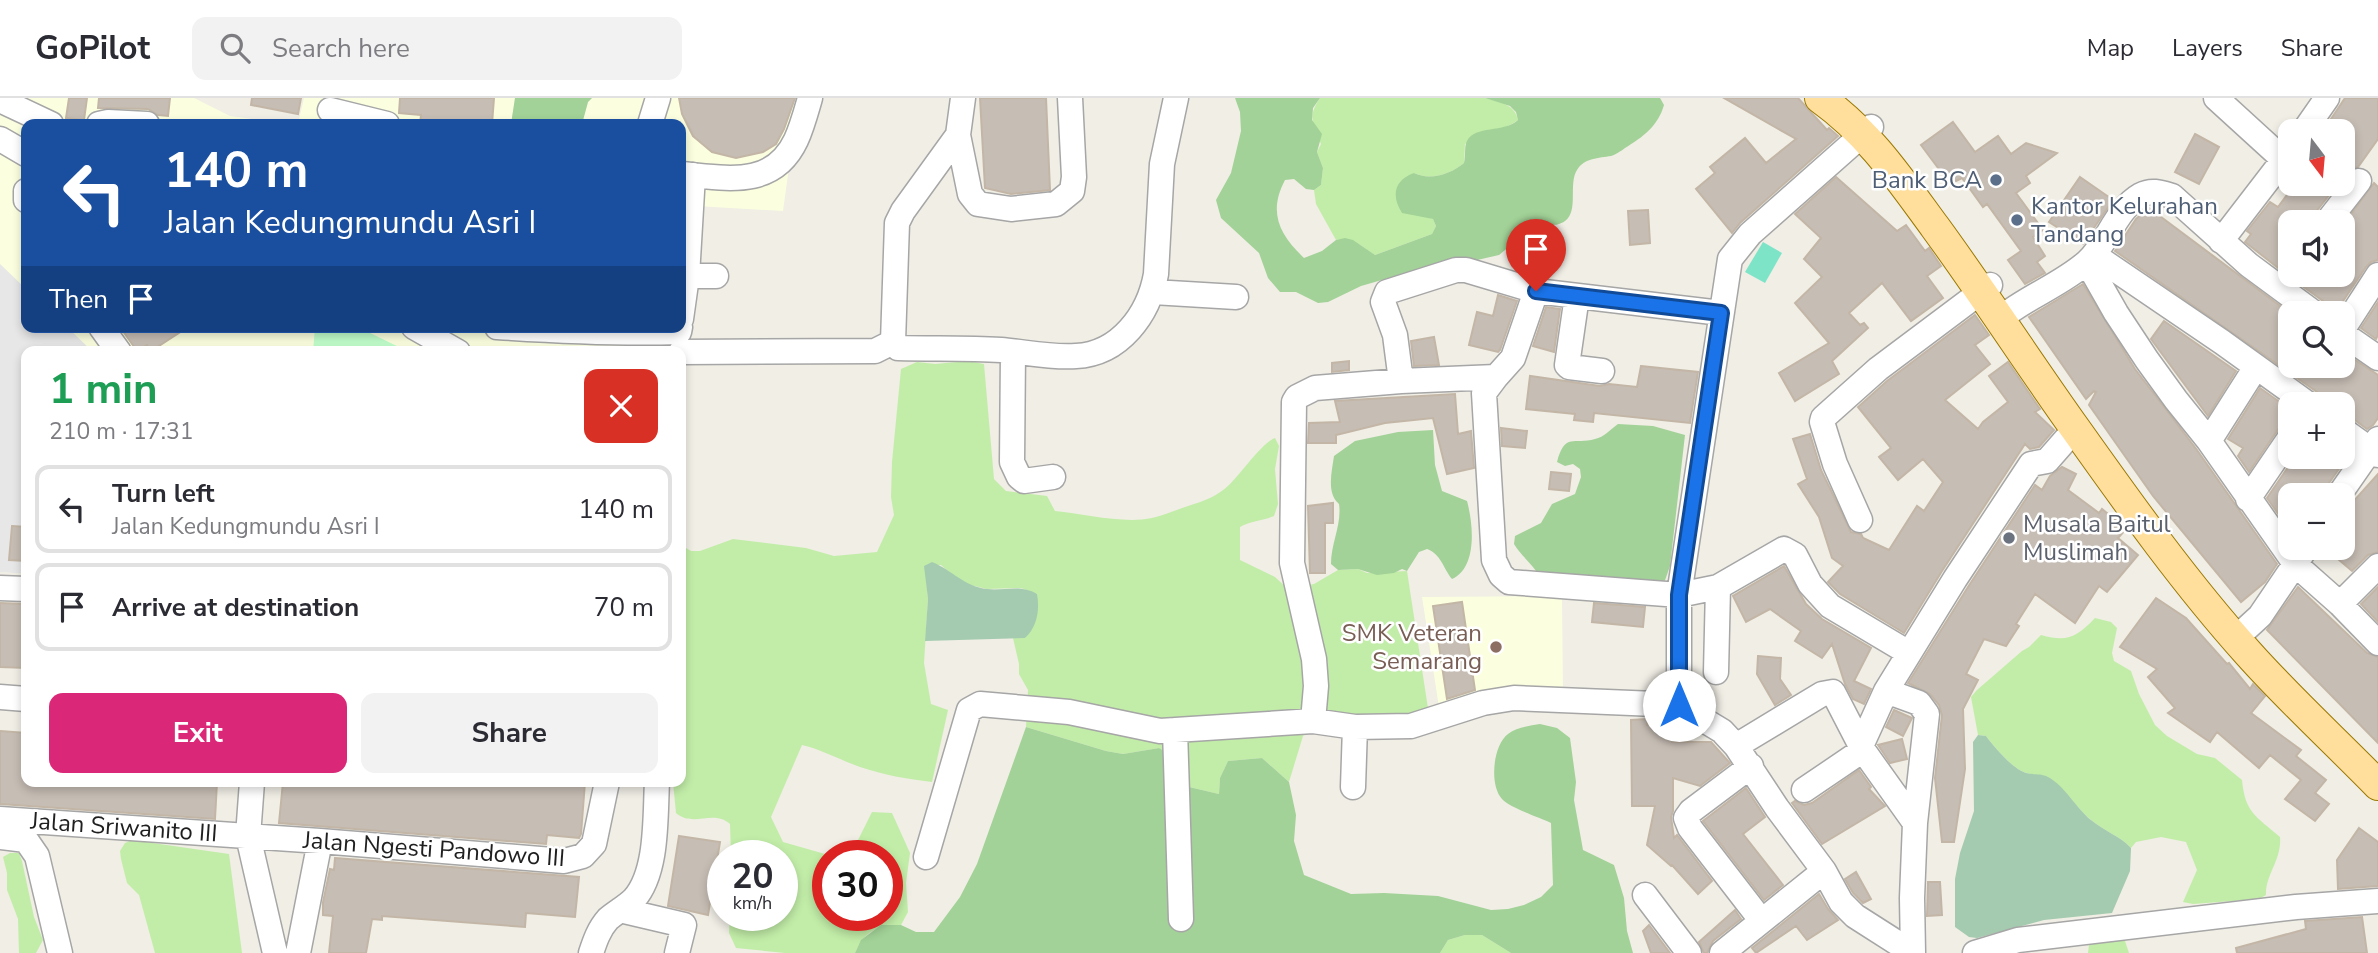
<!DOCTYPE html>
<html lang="en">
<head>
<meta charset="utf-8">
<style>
  :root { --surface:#fff; --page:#f2f2f3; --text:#2b2b33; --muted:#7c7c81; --line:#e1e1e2; --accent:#db2777 }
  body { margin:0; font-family:"Nunito Sans",sans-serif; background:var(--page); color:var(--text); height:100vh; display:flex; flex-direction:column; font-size:26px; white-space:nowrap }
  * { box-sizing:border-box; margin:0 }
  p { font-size:23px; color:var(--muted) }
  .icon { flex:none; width:38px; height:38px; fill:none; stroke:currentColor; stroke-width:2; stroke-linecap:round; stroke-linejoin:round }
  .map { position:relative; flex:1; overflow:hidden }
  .sheet { position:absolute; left:21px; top:248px; width:665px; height:441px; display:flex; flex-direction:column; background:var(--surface); border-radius:14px; box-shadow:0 4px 10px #0003 }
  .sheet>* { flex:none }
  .banner { position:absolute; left:21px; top:21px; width:665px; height:214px; border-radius:14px; box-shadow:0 4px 10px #0003; background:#1a4fa0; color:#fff; overflow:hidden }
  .needle { width:46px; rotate:164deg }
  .controls { position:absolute; left:2278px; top:21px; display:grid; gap:14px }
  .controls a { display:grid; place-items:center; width:77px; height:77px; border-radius:14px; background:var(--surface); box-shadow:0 4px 10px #0003; font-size:35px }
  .speed { position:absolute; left:707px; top:742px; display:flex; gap:14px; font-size:35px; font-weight:700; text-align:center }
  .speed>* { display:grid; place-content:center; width:91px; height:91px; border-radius:50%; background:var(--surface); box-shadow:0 4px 10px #0003; line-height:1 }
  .speed small { font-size:18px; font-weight:400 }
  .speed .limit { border:10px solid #d22; background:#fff; color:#111 }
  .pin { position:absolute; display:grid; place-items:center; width:60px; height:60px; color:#fff; margin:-72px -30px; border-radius:50% 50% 50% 0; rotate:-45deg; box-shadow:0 0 7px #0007 }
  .pin .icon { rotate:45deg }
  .me { position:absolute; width:77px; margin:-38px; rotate:0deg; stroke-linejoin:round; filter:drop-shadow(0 0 5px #0008) }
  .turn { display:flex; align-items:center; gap:24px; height:147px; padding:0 28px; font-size:32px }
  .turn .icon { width:91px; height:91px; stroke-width:2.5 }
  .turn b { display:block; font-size:49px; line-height:60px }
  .then { display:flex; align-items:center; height:66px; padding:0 28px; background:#0003; gap:14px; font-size:26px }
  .round { display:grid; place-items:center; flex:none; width:74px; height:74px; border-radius:14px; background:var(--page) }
  .head { display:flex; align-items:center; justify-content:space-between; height:119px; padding:0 28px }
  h1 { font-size:42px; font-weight:700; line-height:52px; color:#1e9e55 }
  .button { display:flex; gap:14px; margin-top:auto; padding:14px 28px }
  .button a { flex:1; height:80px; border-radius:14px; background:var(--accent); color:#fff; font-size:28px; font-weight:700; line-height:80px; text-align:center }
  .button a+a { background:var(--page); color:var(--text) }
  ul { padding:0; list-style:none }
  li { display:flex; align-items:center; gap:21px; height:88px; margin:0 14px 10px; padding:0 14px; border:4px solid var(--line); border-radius:14px }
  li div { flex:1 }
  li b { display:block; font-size:26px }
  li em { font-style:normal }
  header { display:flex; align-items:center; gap:42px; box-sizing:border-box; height:98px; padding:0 35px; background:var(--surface); border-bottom:2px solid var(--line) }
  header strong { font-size:33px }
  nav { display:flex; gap:38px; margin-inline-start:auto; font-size:24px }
  .search { width:490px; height:63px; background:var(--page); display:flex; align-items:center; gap:18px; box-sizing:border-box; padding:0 24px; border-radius:14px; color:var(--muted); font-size:26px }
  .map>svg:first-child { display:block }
</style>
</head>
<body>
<header>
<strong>GoPilot</strong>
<div class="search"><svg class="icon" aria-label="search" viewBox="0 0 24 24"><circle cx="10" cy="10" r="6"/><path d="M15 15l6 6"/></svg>Search here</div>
<nav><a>Map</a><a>Layers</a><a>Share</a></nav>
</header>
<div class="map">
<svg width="2378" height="855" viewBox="0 0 2378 855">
  <rect width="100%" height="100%" fill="#f0eee5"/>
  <!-- education -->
  <path fill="#fbffdf" d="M0,0H194L230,18L290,26H26V229H681V26H582L588,4L592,0H814L791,55L783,113L696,108L681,254H26V476L0,474Z
    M304,0H515L511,26H298Z
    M1562,498L1563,600L1440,616L1422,499Z"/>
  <!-- grass -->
  <path fill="#c2eda8" d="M1320,0H1485C1499,4 1515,6 1518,22C1510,29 1478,40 1465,46L1464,65C1451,76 1430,83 1414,75L1424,118L1433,121L1436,128L1432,136L1375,157C1362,149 1352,138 1336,142L1316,106L1314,92L1321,87L1323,70L1317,54L1321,46C1313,26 1307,19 1320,0Z
    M968,263L984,266L994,381L1006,393L1047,398L1055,413C1084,416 1124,426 1152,420C1164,417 1176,412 1188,408C1204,403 1218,398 1230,386C1242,374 1263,344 1275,340L1279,348L1275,371L1278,406L1274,418C1263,423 1251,423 1240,429V462L1275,479L1288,491L1314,486L1338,472L1358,471L1367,475L1407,473L1429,617L1320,619L1303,638L1289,684L1262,660L1228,663L1220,680L1219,696L1189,689L1159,650L1123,656L1106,653L1026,629L1028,592L1019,576V566L1013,540H1025L1036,521L1037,496L1021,490L987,491L970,487L955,479L941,467L925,468L928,501L924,565L931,606L948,612L932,684C907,681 884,677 860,669C840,662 823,652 802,647L771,719L783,744L832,758H828V817H887V758H850L872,714L892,715L910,755L906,785L908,814L901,827C877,827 865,833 855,855H785L736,850L729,835L730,817H782V758H731L730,726C713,711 693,730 676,715L673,684H681V447L691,453H700L733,441L806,450L834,458L877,454L894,417L891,399L892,364L901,271L917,264L935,266Z
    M2095,520L2111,524L2117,530L2112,555L2114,563L2131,573L2139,596L2155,627L2167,638L2197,656L2215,660L2242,682C2245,715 2256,718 2280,739C2282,762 2265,777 2266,797L2259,801L2193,806L2183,804L2197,772L2186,744L2161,739L2136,744L2131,750C2120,738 2104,733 2091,722C2077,711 2067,692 2052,683C2043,677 2036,678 2026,675C2013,671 1994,649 1986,638L1978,637L1971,599L1977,592L2022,553L2029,549L2041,537C2067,544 2076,540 2095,520Z
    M132,742L229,756L242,855H155L139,797L127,785L121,761L120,753L125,745Z
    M10,755H19L22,763L34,819L43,842L36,855H19L18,821L7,792V775L3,759Z
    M1465,837H1482L1511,855H1440L1448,842Z
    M2115,842L2125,843L2129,855H2088L2089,847L2097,844Z"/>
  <!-- forest -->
  <path fill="#a2d297" d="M515,0H592L588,4L582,26H511Z
    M1235,0H1320L1313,10L1312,22L1322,36L1317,54L1323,70L1321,87L1314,92L1306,91L1294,81L1285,82C1268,114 1279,136 1304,160L1322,153L1336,142L1345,140L1353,142L1375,157L1432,136L1436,128L1433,121L1402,115C1391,98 1394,82 1414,75C1430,83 1451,76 1464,65C1466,57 1464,49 1467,43C1475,27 1504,35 1518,22L1516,14L1510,8L1485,0H1660L1664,7C1658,28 1643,39 1625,50C1621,53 1615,57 1611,58C1599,60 1584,60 1577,72C1568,86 1579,113 1565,123C1555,130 1549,125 1539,128C1530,130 1522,135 1513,138L1511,147L1499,157L1464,165L1413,173L1361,188L1328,204L1318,205L1296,194H1280L1268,180L1259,155L1221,120L1216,102L1231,75L1241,33L1240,14Z
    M1618,326L1653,328L1685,337L1670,468L1663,488L1582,477L1540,479C1533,466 1521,458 1514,446L1515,438L1541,425L1552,406L1575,396L1581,379L1580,371L1573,366L1565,368L1557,364C1565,334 1574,347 1595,341C1604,339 1610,332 1618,326Z
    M1433,332L1435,367L1442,393L1467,403C1473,425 1478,469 1452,481C1443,470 1441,456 1427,451L1419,454L1407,473L1402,471L1394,475L1377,477L1358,471L1338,472L1331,466C1331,445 1342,426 1339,406C1326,395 1332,373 1334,358L1355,343L1398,334Z
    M1540,626L1557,630L1570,640L1576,684L1574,702L1583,752L1614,767L1624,800L1627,833L1633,855H1511L1482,837H1465L1448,842L1440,855H855L861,842L881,827H901L916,834H934L960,799L977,766L1026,629L1106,653L1123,656L1159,650L1173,659L1189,689L1219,696L1220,680L1228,663L1262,660L1289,684L1296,717L1294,743L1304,777L1351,796L1384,795L1438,798L1491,812L1508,811L1524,807L1541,799L1553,787L1551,725C1539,719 1510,710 1502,701C1489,687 1493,647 1508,636C1517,629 1529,628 1540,626Z"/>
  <!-- cemetery -->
  <path fill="#a4cbaf" d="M932,464C952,472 965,489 987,491C1005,493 1021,486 1037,496C1040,512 1037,529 1025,540L925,543L928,501L924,468Z
    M1978,637L1986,638C1994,649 2013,671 2026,675C2033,677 2041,675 2048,679C2065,688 2076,710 2091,722C2104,733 2120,738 2131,750L2130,773L2112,815L2044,822L1977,840L1969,839L1955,829V781L1960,755L1974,713L1973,644Z"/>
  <!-- park -->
  <path fill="#c0fdcb" d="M315,229H358L409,254H313Z"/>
  <!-- pitch -->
  <path fill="#7ee4c8" d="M1763,144L1782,155L1765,185L1745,174Z"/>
  <!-- parking -->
  <path fill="#e7e7e7" d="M0,166L26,191V229H67L93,254H26V476L0,474Z"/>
  <!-- building -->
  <path fill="#c6bdb4" stroke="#c3b6a6" stroke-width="2" d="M69,0H87L84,22L66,20Z
    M99,0H170L168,18L158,17L148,11L98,10Z
    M252,0H301L298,16L251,7Z
    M400,0H494L492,26H420L421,17L399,15Z
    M679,0H795L784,31L776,46L763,54L736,60L712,54L693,38L682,16Z
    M980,0H1046L1050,92L1011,96L985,90Z
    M1724,0H1798L1827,32L1829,30L1838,38L1740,125L1732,135L1696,91L1715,75L1710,69L1745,40L1766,65L1796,41Z
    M2345,0H2378V41L2358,69L2353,70L2343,79V33L2329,24Z
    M1953,24L1975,54L1998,38L2011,56L2026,45L2057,55L2026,78L2030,85L2016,95L2043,132L2033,139L2045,158L2037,164L2045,175L2025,186L2008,162L2021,153L1987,106L1983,109L1962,80L1950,86L1921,47Z
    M2195,36L2219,49L2199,86L2175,74Z
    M1836,79L1897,133L1906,127L1925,153L1929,150L1941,168L1927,178L1943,200L1911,223L1882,185L1849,215L1860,227L1864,225L1868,230L1832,263L1839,276L1795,303L1779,275L1829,245L1795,205L1822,179L1804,161L1821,140L1795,116Z
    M2080,79L2113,102L2083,146L2049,124Z
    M2374,85L2378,89V162L2371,164L2366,169L2335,215H2329L2323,203L2287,177H2343V127Z
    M2295,86H2338L2315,115L2312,124H2291V160L2282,173L2245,144L2251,136L2247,133L2270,104L2278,109Z
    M2149,110L2291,216V268H2343V254L2378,277V320L2373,327L2367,331L2352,320L2343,317V306H2323L2317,294L2115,153L2136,121Z
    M1648,112L1650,145L1630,147L1628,113Z
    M1531,138L1550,141L1543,179L1524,174Z
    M2083,186L2135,271L2197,352L2277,466L2265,484L2241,504L2153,398L2089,307L2096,294L2094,293L2086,301L2029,219Z
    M1498,197L1517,203L1500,252L1498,254L1469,247L1477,214L1493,218Z
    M2378,204V237L2376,241L2361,230Z
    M1546,209L1560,211L1554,254L1533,248Z
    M1975,217L1989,237L1975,247L1990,266L1945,302L1978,331L1983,324L2008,304L1989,278L2008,264L2040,311L2035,314L2054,332L2039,349L2030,351L2025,346L1942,473L1904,535L1840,496L1828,484L1843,468L1832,460L1819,419L1798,386L1807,381L1793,341L1810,336L1821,372L1851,434L1861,436L1863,440L1889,452L1917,408L1924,413L1943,384L1923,361L1898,382L1879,359L1891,350L1858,309L1887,283Z
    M2164,223L2236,273L2208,318L2151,241Z
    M120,229H188L151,253L147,247L137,253Z
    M1434,239L1439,267L1414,268L1411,243Z
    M1349,263V272L1332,274V265Z
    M1641,268L1698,274L1690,325L1594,315L1593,324L1574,322L1575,316L1526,311L1530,278L1600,288L1609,286L1637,289Z
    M2260,290L2291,312V323L2279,330L2249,374L2238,358L2243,350L2228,341Z
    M1455,296L1458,336L1471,333L1474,370L1447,376L1433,320L1385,325L1336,337V345H1308L1309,325L1340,324L1335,303Z
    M1501,330L1527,333L1525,350L1502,348Z
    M2343,350L2350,355L2327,388L2324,397H2291V434L2267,400L2295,359H2338L2343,362Z
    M2062,369L2076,376L2068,392L2099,415L2102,411L2124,429L2126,431L2118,440L2138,457L2107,494L2099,488L2075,525L2035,496L2016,526L2019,528L2006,548L1984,541L1966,576L1978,582L1963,611L1965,671L1954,744H1942L1935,680L1942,617L1939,607L1930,596L1908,585L1968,489L2035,387L2042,392L2050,378Z
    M1551,374L1571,376L1569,393L1549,391Z
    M2378,376V454L2368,457L2352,473L2325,450H2343V415Z
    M1333,405V425H1325V475H1310L1308,408Z
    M12,428L26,429V463L9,462Z
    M1784,468L1806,506L1822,521L1871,550L1854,583L1871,591L1864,606L1853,601L1845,586L1832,546L1822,560L1795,543L1801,533L1770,511L1746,524L1733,498Z
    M2298,489L2367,555L2378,559V645L2267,532Z
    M2378,489V524L2361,506Z
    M2156,500L2186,520L2227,566L2229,565L2250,591L2253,586L2265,598L2251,615L2301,652L2296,658L2326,682L2315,695L2329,706L2315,723L2285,701L2301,682L2270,657L2259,670L2217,634L2210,644L2168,615L2175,610L2148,579L2157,571L2120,549Z
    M1462,504L1475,592L1447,601L1433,508Z
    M0,505L26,506V570L0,569Z
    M1594,505L1645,509L1643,529L1592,524Z
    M1758,558L1781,560L1780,581L1791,597L1775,607L1757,576Z
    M1894,612L1912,620L1903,638L1886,629Z
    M1647,621V627H1672V644H1711L1730,665L1700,688L1673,680V713L1671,719L1674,740L1677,737L1712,783L1698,796L1672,767L1671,768L1647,747L1655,708H1632L1631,622Z
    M0,633L26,635V684H217L215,721L0,706Z
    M1902,641L1907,661L1890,665L1878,647Z
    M1859,672L1871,689L1869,691L1885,708L1822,746L1792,705L1795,703L1804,707L1812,705Z
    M283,684H585L581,736L579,740L547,737L546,746L279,725Z
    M1746,690L1765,719L1743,736L1783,787L1764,802L1703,723Z
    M2359,730L2378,744V788L2338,791L2337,762Z
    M679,738L720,744L708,817L668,808Z
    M335,760L579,779L575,819L526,815L525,829L382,818V822L372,821L366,855H329L333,818L323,817V804L330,771L334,772Z
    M1856,774L1871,801L1863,805L1853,795L1845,781Z
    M1928,784H1940L1942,817L1927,818Z
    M1819,796L1828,811L1838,822L1807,842L1796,828L1756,855L1752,850Z
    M1735,812L1741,821L1713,843L1707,855H1704L1699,844Z
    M2362,819L2367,855H2237L2236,850L2306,831L2305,823Z
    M1649,827L1670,855H1651L1643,833Z"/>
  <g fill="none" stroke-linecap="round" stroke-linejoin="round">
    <defs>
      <path id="minor" d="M963,0L958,37L903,113L897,125L893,244L898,250C932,251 967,250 1001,252C1025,254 1052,260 1076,258C1120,256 1149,216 1156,176L1162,66L1176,0
        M2216,0L2284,62
        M0,2L51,26
        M330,12L387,26
        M99,26L108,24L147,26
        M650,26L658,0
        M2304,33L2327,0
        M958,37L970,96L978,106L1011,111L1056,106L1072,93L1074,79L1070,0
        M0,41L26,56
        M681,76C726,80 773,91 796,42C802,29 806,14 810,0
        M26,93V102
        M2327,124L2359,83
        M2221,143L2291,52
        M2094,157L2222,244L2308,306
        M2087,164L2116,215L2147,262L2176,302L2209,343L2296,467L2340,506L2378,545
        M687,178H716
        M1153,194L1236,199
        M1577,198L1567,267L1569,269L1602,273
        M2001,220C2028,198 2061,187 2087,164C2108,145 2115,112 2141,97C2152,91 2162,95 2172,98L2249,167L2314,215
        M681,221L687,178L693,77
        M101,229L119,254
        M414,229L458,254
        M497,229C557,233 618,236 679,234L680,229
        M2343,231L2378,177
        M2343,236L2378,260
        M681,254L875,253L893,244
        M1013,254L1012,364L1019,379L1024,383L1053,379
        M1496,279L1484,295L1494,462L1501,477L1509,484L1679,497L1718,489L1784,451L1795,457L1810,486L1830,508L1909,555
        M1401,283L1395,237L1383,204L1387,194L1456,172H1466L1536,193
        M2343,332L2378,357
        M2209,343L2256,269
        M2339,397L2378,341
        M2248,401L2291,338
        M1860,422L1835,366L1822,324L1823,320L1878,271L1990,187
        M0,490L26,491
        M2340,506L2378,468
        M2236,540L2260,518L2306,450
        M1716,574L1718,489
        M1886,593L1919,605L1927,616L1915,725L1912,800L1913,855
        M0,599L26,601
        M1679,607V497L1730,161L1750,136L1871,29
        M1679,607L1722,633L1736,648L1777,710L1824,773L1841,804L1855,818L1913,855
        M1313,623L1316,588L1314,561L1292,465L1294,304L1297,299L1315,290L1401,283L1496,279L1513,260L1536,193L1721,215
        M1175,632L1181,821
        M1736,648L1822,596L1833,594L1863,652L1915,725
        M1861,648L1886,593L1955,481L2031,366L2047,363L2075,331
        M1751,668L1691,713L1686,720L1690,730L1761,822
        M252,684L248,738L275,855
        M1353,689L1355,629
        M1804,692L1863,652
        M0,721L320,743L564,763L583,758L594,746L607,684
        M0,739L26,742L37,758L60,855
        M926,759L969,612L980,606L1069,614L1160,633L1313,623L1355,629L1411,628L1483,605L1514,600L1679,607
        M1645,797L1689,855
        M620,812L684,827L677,855
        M298,855L320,743
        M591,855C595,843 599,831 608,821C616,814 626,809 634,801C658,774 655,719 657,684
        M1722,855L1824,773
        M1975,855L2018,842L2296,809L2378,803"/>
      <path id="major" d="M1820,0C1870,36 1899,80 1935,129C1984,196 2029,266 2077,333C2131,409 2186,486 2248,555C2289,601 2335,643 2378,687"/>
    </defs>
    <!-- minor casing -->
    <use href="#minor" stroke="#a6a6a6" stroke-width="27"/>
    <!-- major casing -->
    <use href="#major" stroke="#9a7800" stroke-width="32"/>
    <!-- minor -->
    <use href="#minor" stroke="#fff" stroke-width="24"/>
    <!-- major -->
    <use href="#major" stroke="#ffdf9b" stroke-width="30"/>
  </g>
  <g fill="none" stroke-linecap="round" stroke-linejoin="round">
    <defs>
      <path id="route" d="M1536,193L1721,215L1679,497V607"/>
    </defs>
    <!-- route casing -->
    <use href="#route" stroke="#114b97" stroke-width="18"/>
    <!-- route -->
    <use href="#route" stroke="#1a73e8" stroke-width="12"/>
  </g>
  <!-- markers -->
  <g fill="#5c6f8a" stroke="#fff" stroke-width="2.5">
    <circle cx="1996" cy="82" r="7"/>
    <circle cx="2017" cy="122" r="7"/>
  </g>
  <circle fill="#6b7280" stroke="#fff" stroke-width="2.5" cx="2009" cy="440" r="7"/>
  <circle fill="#8d6e63" stroke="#fff" stroke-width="2.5" cx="1496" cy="549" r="7"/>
  <g text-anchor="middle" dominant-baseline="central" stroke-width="5" stroke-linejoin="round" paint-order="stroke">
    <!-- service labels -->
    <g font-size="24" fill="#4e5e75" stroke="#fff" text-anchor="end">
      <text x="1982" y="82">Bank BCA</text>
      <text x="2031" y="108" text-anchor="start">Kantor Kelurahan<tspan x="2031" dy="28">Tandang</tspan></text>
    </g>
    <!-- worship labels -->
    <g font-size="24" fill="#5b616d" stroke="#fff" text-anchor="start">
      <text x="2023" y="426">Musala Baitul<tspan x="2023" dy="28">Muslimah</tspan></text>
    </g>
    <!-- education labels -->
    <g font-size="24" fill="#785e54" stroke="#fff" text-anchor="end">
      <text x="1482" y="535">SMK Veteran<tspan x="1482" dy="28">Semarang</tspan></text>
    </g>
    <!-- street labels -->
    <g font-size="24" fill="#1f1f1f" stroke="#fff">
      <text transform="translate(124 729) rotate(4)">Jalan Sriwanito III</text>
      <text transform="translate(434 751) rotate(4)">Jalan Ngesti Pandowo III</text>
    </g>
  </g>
</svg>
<div class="controls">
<a><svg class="needle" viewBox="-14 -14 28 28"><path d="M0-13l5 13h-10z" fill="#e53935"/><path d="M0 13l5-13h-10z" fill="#7c7c81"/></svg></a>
<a><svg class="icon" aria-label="sound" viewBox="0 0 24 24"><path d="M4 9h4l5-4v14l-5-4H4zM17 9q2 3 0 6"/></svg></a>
<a><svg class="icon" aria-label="search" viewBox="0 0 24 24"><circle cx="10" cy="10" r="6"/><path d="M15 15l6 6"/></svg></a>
<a>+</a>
<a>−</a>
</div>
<div class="speed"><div>20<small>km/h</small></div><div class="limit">30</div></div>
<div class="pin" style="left:1536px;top:193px;background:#d93025"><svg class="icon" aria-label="arrive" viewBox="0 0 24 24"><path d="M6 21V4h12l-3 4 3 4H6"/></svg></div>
<svg class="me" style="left:1679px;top:607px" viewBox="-20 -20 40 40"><circle r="19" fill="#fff"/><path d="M0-13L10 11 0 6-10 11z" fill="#1a73e8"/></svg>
<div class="banner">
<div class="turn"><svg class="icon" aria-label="left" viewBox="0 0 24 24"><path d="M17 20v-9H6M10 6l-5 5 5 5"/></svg><div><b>140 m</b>Jalan Kedungmundu Asri I</div></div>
<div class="then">Then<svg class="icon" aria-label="arrive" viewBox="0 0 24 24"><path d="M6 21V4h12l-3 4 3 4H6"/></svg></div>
</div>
<section class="sheet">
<div class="head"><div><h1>1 min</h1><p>210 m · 17:31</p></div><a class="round" style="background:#d93025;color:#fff"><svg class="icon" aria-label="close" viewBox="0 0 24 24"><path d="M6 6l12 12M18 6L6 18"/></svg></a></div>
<ul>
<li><svg class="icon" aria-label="left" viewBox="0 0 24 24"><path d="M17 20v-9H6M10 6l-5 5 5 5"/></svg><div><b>Turn left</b><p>Jalan Kedungmundu Asri I</p></div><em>140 m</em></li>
<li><svg class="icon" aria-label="arrive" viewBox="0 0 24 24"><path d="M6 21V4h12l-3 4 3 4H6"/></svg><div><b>Arrive at destination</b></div><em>70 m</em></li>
</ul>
<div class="button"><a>Exit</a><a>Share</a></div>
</section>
</div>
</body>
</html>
